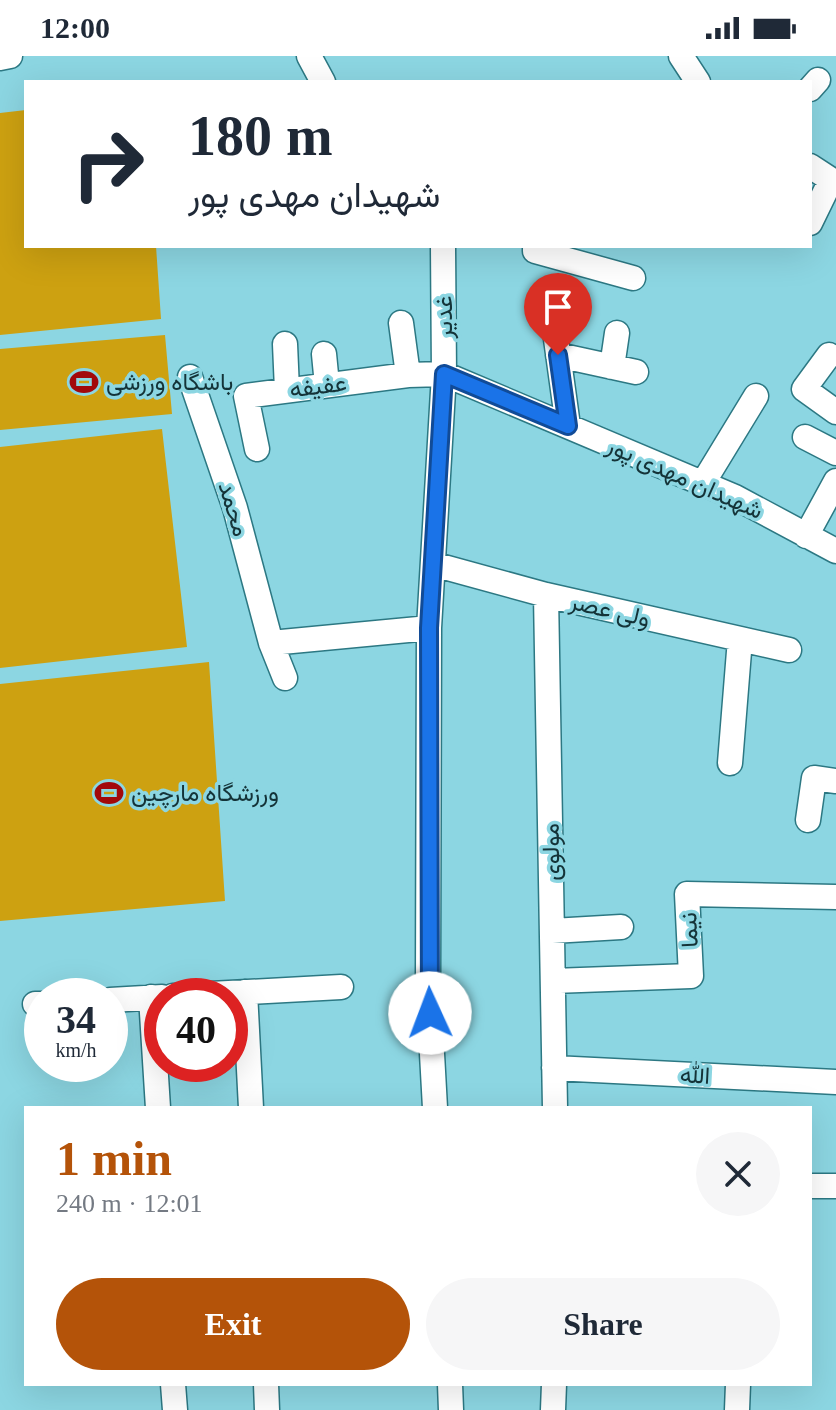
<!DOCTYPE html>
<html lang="en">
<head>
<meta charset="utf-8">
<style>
  :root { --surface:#fff; --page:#f6f6f7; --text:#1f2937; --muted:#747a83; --accent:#b45309 }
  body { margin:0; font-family:"Times New Roman",Vazirmatn,serif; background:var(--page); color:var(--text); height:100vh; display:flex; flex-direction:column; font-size:30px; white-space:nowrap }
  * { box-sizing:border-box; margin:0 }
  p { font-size:26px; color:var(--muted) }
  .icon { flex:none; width:44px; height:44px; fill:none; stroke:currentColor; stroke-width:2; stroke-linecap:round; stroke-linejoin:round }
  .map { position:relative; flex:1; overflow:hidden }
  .side { position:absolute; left:24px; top:1050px; width:788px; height:280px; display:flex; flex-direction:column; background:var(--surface); border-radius:0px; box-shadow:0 8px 32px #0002 }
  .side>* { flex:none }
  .guide { position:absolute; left:24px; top:24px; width:788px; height:168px; border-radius:0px; box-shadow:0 8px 32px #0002; background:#fff; color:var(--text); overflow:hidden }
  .speed { position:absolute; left:24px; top:922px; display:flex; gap:16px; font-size:40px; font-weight:700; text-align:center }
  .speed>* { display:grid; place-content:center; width:104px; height:104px; border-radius:50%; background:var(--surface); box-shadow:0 8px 32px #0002; line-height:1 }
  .speed small { font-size:20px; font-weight:400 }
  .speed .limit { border:12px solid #d22; background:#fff; color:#111 }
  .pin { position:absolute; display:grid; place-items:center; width:68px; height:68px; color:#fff; margin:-82px -34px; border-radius:50% 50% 50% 0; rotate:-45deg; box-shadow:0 0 8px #0007 }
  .pin .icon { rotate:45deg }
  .me { position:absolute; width:88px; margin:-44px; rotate:358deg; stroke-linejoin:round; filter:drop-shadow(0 0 6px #0008) }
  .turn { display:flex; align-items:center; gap:28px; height:168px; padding:0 32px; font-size:36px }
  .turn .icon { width:104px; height:104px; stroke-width:2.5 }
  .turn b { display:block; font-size:56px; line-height:68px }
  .round { display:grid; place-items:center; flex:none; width:84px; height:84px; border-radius:42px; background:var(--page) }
  .head { display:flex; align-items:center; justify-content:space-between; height:136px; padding:0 32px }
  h1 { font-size:48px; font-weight:800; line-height:60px; color:var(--accent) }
  .cta { display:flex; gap:16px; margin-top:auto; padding:16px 32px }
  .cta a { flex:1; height:92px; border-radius:48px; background:var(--accent); color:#fff; font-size:32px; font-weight:800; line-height:92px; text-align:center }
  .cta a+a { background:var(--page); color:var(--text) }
  .status { display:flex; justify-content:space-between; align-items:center; height:56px; padding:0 40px; background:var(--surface); direction:ltr }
  .status svg { height:22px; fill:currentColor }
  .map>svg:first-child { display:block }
</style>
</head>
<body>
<div class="status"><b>12:00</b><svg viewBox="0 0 49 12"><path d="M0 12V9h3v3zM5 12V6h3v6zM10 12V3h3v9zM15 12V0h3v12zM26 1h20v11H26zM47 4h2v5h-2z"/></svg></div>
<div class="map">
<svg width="836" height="1354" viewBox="0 0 836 1354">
  <rect width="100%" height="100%" fill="#8cd6e2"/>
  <!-- green -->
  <path fill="#cda111" d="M26,54V190H156L161,263L0,279V57Z
    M165,279L172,358L0,374V293Z
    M162,373L187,591L0,612V391Z
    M209,606L225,845L0,865V628Z"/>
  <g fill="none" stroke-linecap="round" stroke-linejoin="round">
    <defs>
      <path id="minor" d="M309,0L323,26
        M681,0L698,26
        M0,2L10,0
        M810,33L818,24
        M810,110L836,127
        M810,167L831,124
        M535,190V195L633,222
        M552,254L568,370
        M401,267L408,319
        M285,288L287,334
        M324,298L327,329
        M558,299L636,316
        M829,299L804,333L836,356
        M612,311L617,277
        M190,321L235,452L271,587L285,622
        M805,381L836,397
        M257,393L246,340L408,319L444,318L735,441L836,495
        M703,427L756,340
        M806,480L836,425
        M433,508L546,539L789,594
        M546,539L555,1052
        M271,587L429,572
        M730,707L740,583
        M808,764L814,722L836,725
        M552,875L621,871
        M553,925L691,920L687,838L836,841
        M245,936L251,1052
        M173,940L341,931
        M151,941L158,1052
        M110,944L162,941
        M35,948H42
        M554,1012L836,1026
        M435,1052L428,925L429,572L444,318L443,190
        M810,1130H836
        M173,1328L175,1354
        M266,1328L267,1354
        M450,1328L451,1354
        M553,1354L554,1328
        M737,1354L738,1328"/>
    </defs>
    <!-- minor casing -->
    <use href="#minor" stroke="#2c7883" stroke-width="27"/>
    <!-- minor -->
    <use href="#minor" stroke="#fff" stroke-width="24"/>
  </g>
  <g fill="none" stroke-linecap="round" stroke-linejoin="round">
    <defs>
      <path id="route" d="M430,957L429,572L444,318L568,370L558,299"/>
    </defs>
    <!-- route casing -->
    <use href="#route" stroke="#114b97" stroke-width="20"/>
    <!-- route -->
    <use href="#route" stroke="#1a73e8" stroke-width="14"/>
  </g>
  <!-- icons -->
  <defs>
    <symbol id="stadium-bare" viewBox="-9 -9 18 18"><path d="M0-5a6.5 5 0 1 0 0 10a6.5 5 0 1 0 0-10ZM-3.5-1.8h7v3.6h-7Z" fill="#a2090b" stroke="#8cd6e2" stroke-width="2.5" paint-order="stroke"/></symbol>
  </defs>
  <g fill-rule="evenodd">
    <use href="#stadium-bare" x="64" y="306" width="40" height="40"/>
    <use href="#stadium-bare" x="89" y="717" width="40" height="40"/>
  </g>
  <g text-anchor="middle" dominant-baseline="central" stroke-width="7" stroke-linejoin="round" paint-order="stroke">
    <!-- street labels -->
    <g font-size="24" fill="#143338" stroke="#8cd6e2">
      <text transform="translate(444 261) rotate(-90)">غدیر</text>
      <text transform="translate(318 330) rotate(-7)">عفیفه</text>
      <text transform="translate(685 422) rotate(24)">شهیدان مهدی پور</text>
      <text transform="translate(234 453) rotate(73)">محمد</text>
      <text transform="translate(610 554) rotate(13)">ولی عصر</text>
      <text transform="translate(551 796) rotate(-91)">مولوی</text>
      <text transform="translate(689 874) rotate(-93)">نیما</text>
      <text transform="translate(695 1019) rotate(3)">الله</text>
    </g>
    <!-- poi labels -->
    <g font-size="24" fill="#143338" stroke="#8cd6e2" text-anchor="start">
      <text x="106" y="326">باشگاه ورزشی</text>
      <text x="131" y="737">ورزشگاه مارچین</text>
    </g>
  </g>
</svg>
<div class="speed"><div>34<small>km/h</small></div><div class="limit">40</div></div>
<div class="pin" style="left:558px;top:299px;background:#d93025"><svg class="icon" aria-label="arrive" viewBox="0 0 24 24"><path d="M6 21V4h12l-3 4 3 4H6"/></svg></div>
<svg class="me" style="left:430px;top:957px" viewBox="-20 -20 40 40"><circle r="19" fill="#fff"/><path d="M0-13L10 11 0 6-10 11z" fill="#1a73e8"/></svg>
<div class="guide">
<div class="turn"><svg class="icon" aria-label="right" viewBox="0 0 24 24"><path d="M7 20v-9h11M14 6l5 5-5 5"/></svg><div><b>180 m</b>شهیدان مهدی پور</div></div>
</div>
<section class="side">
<div class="head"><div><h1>1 min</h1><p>240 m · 12:01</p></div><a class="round"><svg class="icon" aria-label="close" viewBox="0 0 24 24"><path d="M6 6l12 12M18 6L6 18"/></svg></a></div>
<div class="cta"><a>Exit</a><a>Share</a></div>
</section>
</div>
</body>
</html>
